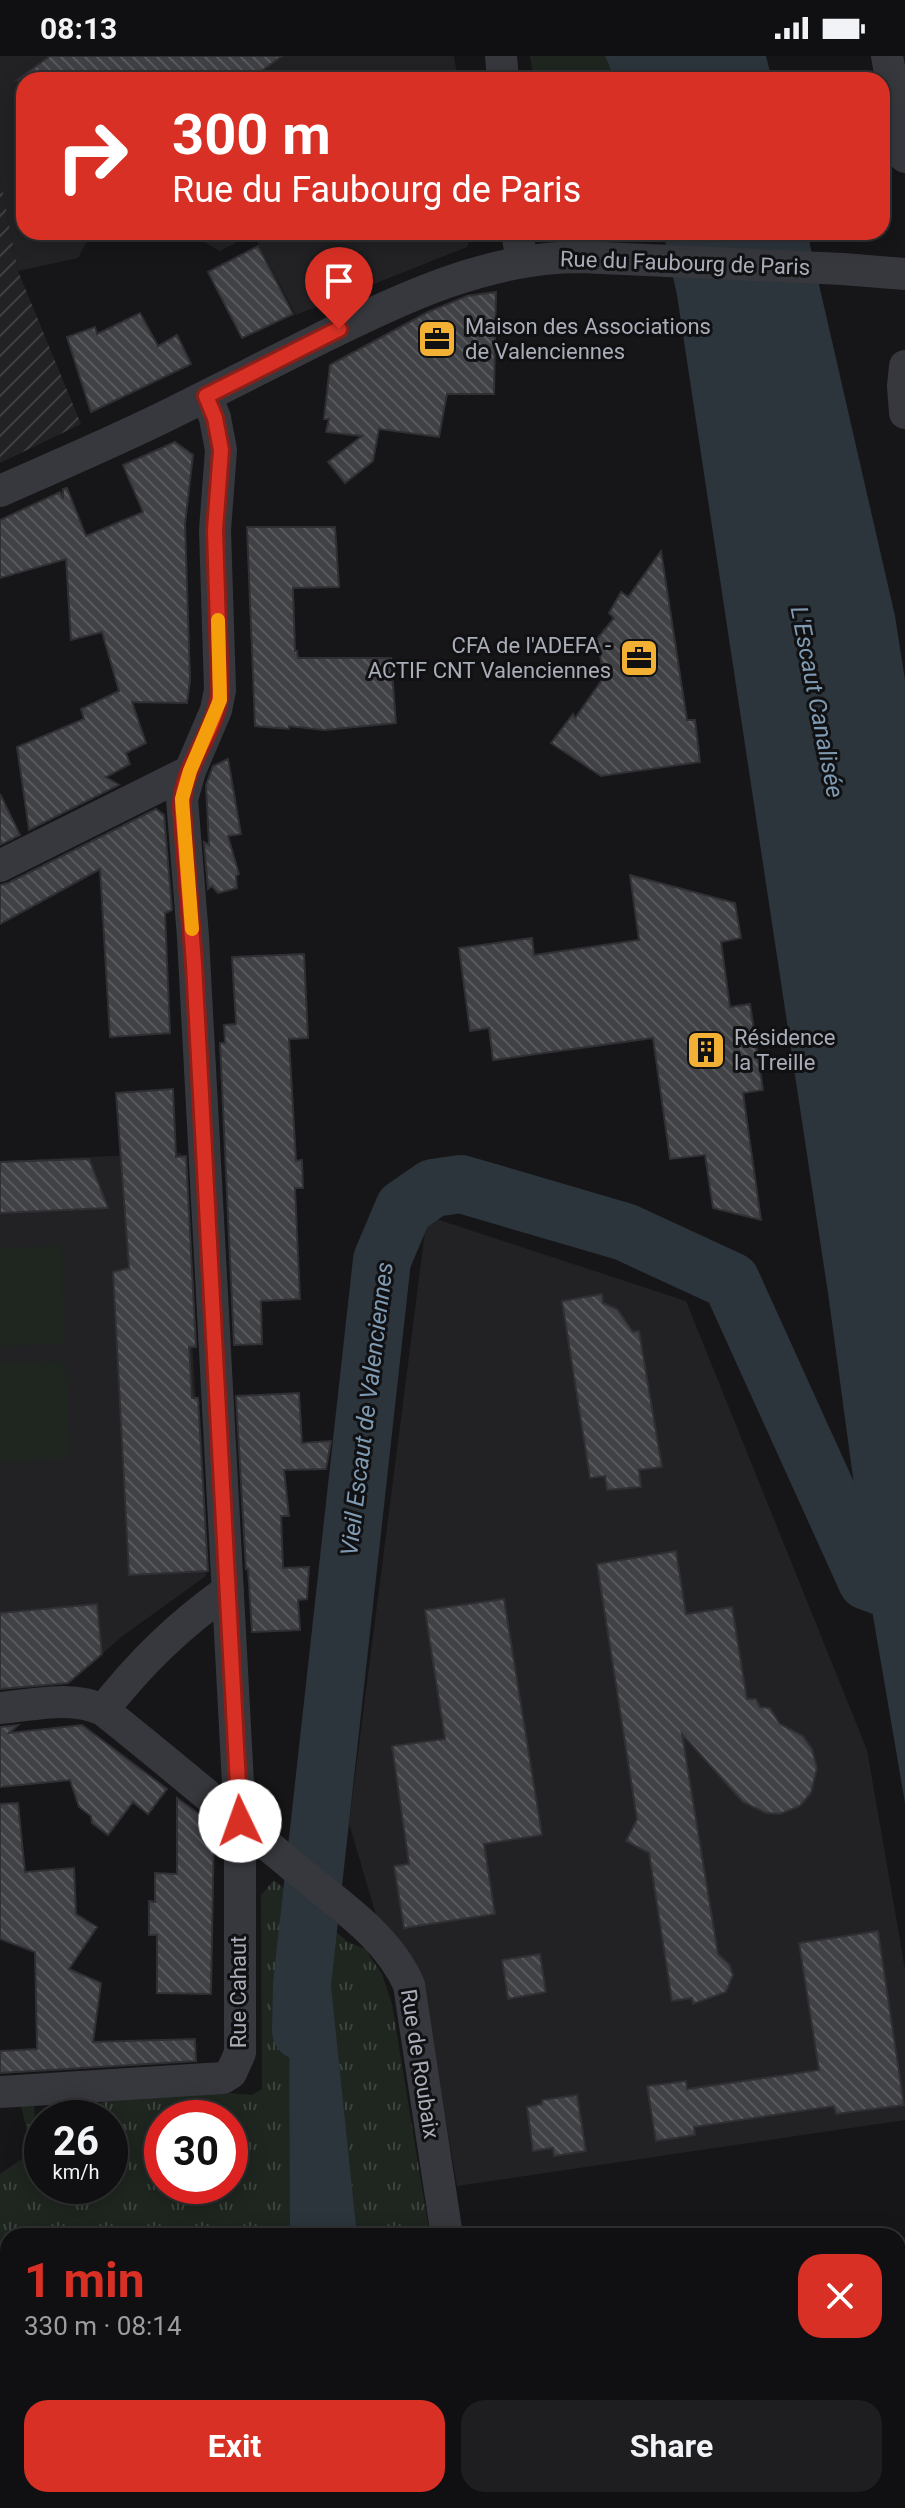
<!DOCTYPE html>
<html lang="en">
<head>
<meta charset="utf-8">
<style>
  :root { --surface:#101012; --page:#1e1e20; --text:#f1f3f6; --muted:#9c9d9f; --line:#303032; --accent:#d93025 }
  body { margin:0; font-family:Roboto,sans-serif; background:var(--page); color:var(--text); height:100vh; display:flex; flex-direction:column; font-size:30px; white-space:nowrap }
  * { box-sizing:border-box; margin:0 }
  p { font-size:26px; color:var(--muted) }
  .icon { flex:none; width:44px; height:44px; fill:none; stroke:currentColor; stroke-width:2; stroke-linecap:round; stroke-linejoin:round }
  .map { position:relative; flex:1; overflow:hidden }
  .side { position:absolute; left:0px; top:2172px; width:906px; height:280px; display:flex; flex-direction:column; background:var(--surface); border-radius:24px 24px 0 0; box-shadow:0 4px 20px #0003,0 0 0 2px var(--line) }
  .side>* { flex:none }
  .top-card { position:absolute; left:16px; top:16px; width:874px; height:168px; border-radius:24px; box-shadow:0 4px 20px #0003,0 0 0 2px var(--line); background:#d93025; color:#fff; overflow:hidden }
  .speed { position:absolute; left:24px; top:2044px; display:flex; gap:16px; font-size:40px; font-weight:700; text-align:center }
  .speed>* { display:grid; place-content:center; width:104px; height:104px; border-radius:50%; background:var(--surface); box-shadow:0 4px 20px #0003,0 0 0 2px var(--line); line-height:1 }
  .speed small { font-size:20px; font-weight:400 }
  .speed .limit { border:12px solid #d22; background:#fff; color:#111 }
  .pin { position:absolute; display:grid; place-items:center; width:68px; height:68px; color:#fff; margin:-82px -34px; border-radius:50% 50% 50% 0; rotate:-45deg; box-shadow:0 0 8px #0007 }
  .pin .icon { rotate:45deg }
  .me { position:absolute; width:88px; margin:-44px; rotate:357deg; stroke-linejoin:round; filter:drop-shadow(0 0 6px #0008) }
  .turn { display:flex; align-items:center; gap:28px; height:168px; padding:0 24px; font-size:36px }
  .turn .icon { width:104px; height:104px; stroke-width:2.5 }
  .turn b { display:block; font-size:56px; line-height:68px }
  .round { display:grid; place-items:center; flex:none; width:84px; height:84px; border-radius:24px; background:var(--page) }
  .headline { display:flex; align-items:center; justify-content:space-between; height:136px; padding:0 24px }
  h1 { font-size:48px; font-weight:700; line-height:60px; color:var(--accent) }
  .action { display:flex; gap:16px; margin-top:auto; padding:16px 24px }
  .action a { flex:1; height:92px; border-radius:24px; background:var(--accent); color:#fff; font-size:32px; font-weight:700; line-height:92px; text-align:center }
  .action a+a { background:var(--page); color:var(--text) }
  .status { display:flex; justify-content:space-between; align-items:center; height:56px; padding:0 40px; background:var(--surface); direction:ltr }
  .status svg { height:22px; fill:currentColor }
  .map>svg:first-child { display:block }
</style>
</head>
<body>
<div class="status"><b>08:13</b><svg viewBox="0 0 49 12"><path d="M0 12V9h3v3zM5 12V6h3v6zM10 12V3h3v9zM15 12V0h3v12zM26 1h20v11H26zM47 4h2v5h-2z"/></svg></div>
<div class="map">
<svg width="905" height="2452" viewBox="0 0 905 2452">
  <defs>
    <pattern id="industrial-furrows" width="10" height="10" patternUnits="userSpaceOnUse" patternTransform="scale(2)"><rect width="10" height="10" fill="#222225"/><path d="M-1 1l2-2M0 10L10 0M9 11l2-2" fill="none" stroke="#3f3f43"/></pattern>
    <pattern id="park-tufts" width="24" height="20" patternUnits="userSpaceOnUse" patternTransform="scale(2)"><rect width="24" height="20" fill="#1e261f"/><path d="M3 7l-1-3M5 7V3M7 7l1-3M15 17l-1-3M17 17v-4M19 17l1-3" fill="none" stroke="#3c433d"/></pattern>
    <pattern id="building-back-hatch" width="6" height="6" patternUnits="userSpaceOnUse" patternTransform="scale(2)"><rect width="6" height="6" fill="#404145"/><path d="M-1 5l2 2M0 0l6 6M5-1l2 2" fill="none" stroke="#595a5e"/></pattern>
  </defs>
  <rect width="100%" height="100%" fill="#161618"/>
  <!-- built -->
  <path fill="#222225" d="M0,0H454L458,24H24V176H92L78,202L18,215L0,122Z
    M150,176H473L467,191L296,259L253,178L220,195L195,181Z
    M181,1097L206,1520L124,1579L74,1622L0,1629V1105Z
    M427,1160L686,1245L867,1694L905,1913V2064L457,2130L422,1923L376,1859L349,1767Z"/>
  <!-- industrial -->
  <path fill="url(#industrial-furrows)" d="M0,122L18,215L81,368L0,407Z"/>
  <!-- grass -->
  <path fill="#1e261f" d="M530,0H605L615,24H534Z
    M62,1190L64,1288L0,1290V1192Z
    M66,1305L69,1403L0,1405V1307Z"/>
  <!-- park -->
  <path fill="url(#park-tufts)" fill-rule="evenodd" d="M274,1824L348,1886L365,1893L382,1918L392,1948L430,2180H8V2444H473L474,2452H0V2118L32,2096L19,2042L34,2044L35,2068H42V2130H110V2062H101V2043L219,2036L252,2039L262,2033L261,1839ZM162,2062H230V2130H162Z"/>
  <!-- water -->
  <path fill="#2c353c" d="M605,0H766L772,24H615Z
    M663,176H807L895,560L905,624V1747L867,1525L829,1244L677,239Z
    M316,1859L325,1867L319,1889L329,1911L357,2180H290L289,1939L310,1887Z
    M249,2444H336L337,2452H247Z"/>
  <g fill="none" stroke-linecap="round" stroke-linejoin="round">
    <!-- river -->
    <path stroke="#2c353c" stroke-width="58" d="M301,1975L302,1928L382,1204L404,1152L433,1132L461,1128L625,1176L731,1225L867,1525L905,1539"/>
  </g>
  <!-- building -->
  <path fill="url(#building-back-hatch)" stroke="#303034" stroke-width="2" d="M50,0H282L249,24H17Z
    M258,190L293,258L242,282L208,216Z
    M496,236L494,338H447L439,381L379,373L373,405L345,427L328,406L362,380L326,376L329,363H324L330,309L428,256L467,240Z
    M140,257L158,290L177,279L191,308L91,356L67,281L95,271L97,278Z
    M175,386L193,399L185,468L190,624L187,647L132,646L146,687L126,697L130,708L106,721L119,729L29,774L17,691L84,663L81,653L119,635L102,576L71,584L66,503L0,522V464L60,436L63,443V433L67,432L86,480L143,456L123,409Z
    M247,471H335L339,531L293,532L295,595H297L298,602H391L396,667L324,674L289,670V673L255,670Z
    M661,495L687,664H695L700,706L601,720L551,687L573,658L575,662L604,621L597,583L614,562L609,557L621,536L628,541Z
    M228,703L241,778L228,780L239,818L236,820L237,832L218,837L212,830L208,833L204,786L209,789L206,729L213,710Z
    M0,738L20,779L0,789Z
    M156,753L164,759L172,854L165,857L170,977L110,981L100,813L0,868V829L8,827Z
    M630,819L735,847L741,882L721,886L730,951L750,948L763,1034L743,1037L761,1164L713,1152L705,1099L670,1103L653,982L493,1004L489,972L470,975L459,892L532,882L534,899L639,884Z
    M304,898L308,982L289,983L296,1105L302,1104L303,1132H295L300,1243L261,1245L262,1288L234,1289L220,987H225L224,969L236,968L232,901Z
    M173,1033L176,1101L186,1100L196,1291H189L192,1342H198L208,1515L129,1519L113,1216L129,1212L116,1037Z
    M89,1103L108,1152L0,1157V1106Z
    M602,1238L603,1247L617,1253L633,1276L639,1275L662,1411L639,1414L641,1431L607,1434L605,1420L590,1422L562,1245Z
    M299,1337L302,1387L331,1385L326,1413L284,1414L289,1460H281L283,1512L309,1511L307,1543L298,1544L300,1574L252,1576L248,1513H246L236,1340Z
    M676,1495L686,1558L732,1551L747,1643H756L760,1651L770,1652L780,1668L803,1680L812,1693L817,1712L811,1737L800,1750L780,1758L766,1757L743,1746L682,1678L718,1898L729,1908L733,1919L726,1936L693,1948L692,1942L672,1945L649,1797L626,1785L637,1763L597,1508Z
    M504,1543L542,1779L484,1788L495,1858L404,1872L394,1810L409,1808L392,1690L445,1683L425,1554Z
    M97,1548L102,1598L68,1627L0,1633V1557Z
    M18,1669L9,1677L82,1669L167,1733L148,1758L133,1746L108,1779L92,1767L91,1760L79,1751L70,1724L0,1731V1671Z
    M177,1742L214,1769L211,1938L157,1937V1879H149V1845L155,1846V1817L177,1818Z
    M18,1747L25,1816L74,1812L76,1858L97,1871L69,1913L101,1927L93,1986L195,1983L196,2005L0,2017V1995L37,1993L35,1896L0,1883V1748Z
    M878,1875L904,2049L836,2058L834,2050L694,2071L695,2079L656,2085L647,2030L686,2025L687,2033L819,2014L799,1887Z
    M540,1898L546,1936L508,1943L502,1904Z
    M577,2039L586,2095L554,2100L553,2092L533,2095L527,2051L542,2048V2044Z"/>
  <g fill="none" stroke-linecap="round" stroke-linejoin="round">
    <!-- street -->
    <path stroke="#37383d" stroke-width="32" d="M501,0L503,24
      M887,0L905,101
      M517,176L522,205
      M905,310L903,330L905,357
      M0,435C61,408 123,382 182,352C229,328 276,305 323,281C405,241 488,201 581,201L843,213L905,218
      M0,810L190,715
      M228,1534C177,1571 142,1605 103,1654C166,1704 227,1756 289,1807C330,1843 387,1877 409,1929L447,2180
      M0,1652C34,1649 72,1639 103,1654
      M0,2036L223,2022L231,2017L240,1997V1765L193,881L182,743L190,715L216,654L220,634L215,474L221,394L215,362L206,340
      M488,2444L490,2452"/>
  </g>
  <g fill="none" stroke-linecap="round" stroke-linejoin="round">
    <defs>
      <path id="route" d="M240,1765L194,908L182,752C181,710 218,675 220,634L215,474L221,394L215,362L206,340L339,273"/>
    </defs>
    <!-- route casing -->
    <use href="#route" stroke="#8d1f18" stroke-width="20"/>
    <!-- route -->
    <use href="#route" stroke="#d93025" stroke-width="14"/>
    <!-- slow -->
    <path stroke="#f59e0b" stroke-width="14" d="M192,873L182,743L190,715L220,644L218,564"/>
  </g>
  <!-- icons -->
  <defs>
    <symbol id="office-square" viewBox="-11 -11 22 22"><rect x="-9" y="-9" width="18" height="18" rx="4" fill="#f2b134" stroke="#111113"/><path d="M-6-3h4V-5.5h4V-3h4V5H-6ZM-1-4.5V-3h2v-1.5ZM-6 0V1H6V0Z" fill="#111"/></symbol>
    <symbol id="building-square" viewBox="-11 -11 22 22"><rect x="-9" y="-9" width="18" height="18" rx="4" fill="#f2b134" stroke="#111113"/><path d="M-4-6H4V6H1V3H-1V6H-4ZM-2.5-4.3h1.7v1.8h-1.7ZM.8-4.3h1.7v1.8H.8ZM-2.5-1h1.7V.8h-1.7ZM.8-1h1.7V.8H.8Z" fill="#111"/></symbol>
  </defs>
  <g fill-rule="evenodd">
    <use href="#office-square" x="415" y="261" width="44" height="44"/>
    <use href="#office-square" x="617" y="580" width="44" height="44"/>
    <use href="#building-square" x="684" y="972" width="44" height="44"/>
  </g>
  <g text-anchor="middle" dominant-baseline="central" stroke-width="6" stroke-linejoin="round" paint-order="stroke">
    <!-- street labels -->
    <g font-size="22" fill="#a8adb8" stroke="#111113">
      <text transform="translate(685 207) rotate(2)">Rue du Faubourg de Paris</text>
      <text transform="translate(238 1936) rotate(-90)">Rue Cahaut</text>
      <text transform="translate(420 2008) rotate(81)">Rue de Roubaix</text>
    </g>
    <!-- poi labels -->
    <g font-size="22" fill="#a8adb8" stroke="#111113" text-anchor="start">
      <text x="465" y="270">Maison des Associations<tspan x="465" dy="25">de Valenciennes</tspan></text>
      <text x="611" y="589" text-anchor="end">CFA de l'ADEFA -<tspan x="611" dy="25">ACTIF CNT Valenciennes</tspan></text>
      <text x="734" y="981">Résidence<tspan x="734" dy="25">la Treille</tspan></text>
    </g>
    <!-- water labels -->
    <g font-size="24" font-style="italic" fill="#7f9bb3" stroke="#111113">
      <text transform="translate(817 646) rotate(79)">L'Escaut Canalisée</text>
      <text transform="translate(367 1353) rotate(-83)">Vieil Escaut de Valenciennes</text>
    </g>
  </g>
</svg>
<div class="speed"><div>26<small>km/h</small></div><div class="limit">30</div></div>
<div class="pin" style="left:339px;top:273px;background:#d93025"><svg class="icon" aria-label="arrive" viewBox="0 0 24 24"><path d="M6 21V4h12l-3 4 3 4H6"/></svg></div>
<svg class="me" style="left:240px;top:1765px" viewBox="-20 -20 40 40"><circle r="19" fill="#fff"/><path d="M0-13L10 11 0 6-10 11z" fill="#d93025"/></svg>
<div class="top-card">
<div class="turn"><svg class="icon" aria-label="right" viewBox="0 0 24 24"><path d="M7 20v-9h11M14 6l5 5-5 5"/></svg><div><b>300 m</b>Rue du Faubourg de Paris</div></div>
</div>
<section class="side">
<div class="headline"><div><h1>1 min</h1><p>330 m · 08:14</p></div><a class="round" style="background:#d93025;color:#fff"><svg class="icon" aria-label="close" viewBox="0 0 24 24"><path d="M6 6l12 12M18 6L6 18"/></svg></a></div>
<div class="action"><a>Exit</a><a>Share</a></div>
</section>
</div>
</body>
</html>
